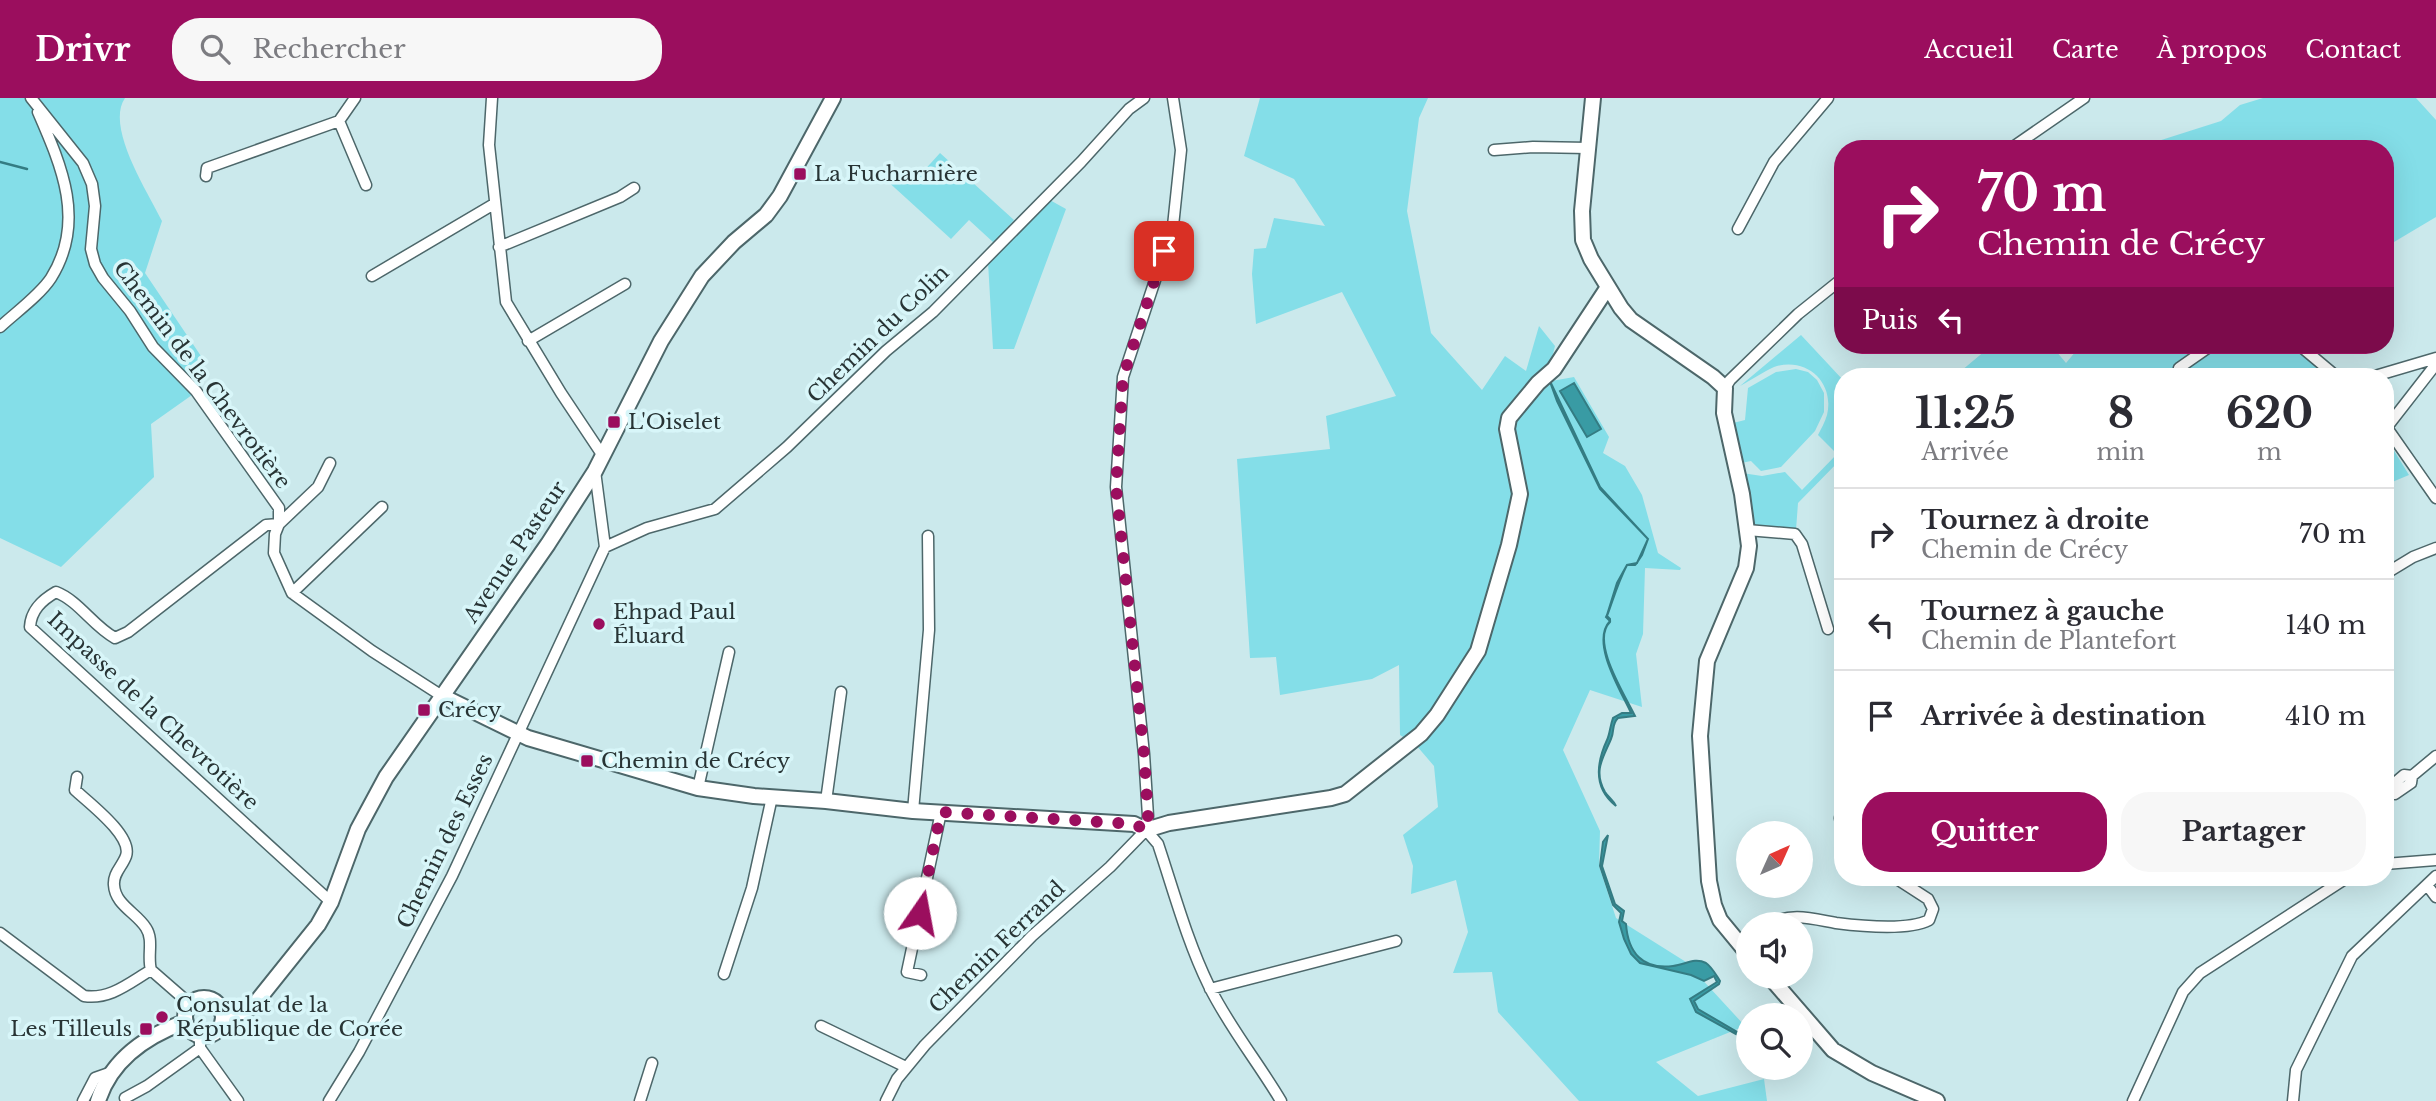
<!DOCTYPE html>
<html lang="fr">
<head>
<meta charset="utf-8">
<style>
  :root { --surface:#fff; --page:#f7f7f7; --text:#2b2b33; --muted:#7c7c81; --line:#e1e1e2; --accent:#9b0e5e }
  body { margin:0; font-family:"Libre Baskerville",serif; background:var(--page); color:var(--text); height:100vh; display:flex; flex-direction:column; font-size:26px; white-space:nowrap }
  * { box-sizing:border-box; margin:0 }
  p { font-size:23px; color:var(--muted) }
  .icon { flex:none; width:38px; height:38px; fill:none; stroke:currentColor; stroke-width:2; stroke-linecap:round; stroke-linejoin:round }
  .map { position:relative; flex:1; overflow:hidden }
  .drawer { position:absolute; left:1834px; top:270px; width:560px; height:518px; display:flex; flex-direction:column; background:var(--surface); border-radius:28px; box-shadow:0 7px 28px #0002 }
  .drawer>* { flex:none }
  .guide { position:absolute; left:1834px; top:42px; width:560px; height:214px; border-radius:28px; box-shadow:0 7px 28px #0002; background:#9b0e5e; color:#fff; overflow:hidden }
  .needle { width:46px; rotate:45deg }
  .buttons { position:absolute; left:1736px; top:723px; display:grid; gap:14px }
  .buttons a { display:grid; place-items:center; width:77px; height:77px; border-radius:50%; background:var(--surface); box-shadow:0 7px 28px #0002; font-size:35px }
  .pin { position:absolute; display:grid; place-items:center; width:60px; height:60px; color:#fff; margin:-30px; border-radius:14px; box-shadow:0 4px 10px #0006 }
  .me { position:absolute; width:77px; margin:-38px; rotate:12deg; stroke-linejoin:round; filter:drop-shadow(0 0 5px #0008) }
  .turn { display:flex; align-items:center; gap:24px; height:147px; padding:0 28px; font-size:32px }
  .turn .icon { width:91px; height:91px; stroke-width:2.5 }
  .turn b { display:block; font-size:49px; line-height:60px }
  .then { display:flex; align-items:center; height:66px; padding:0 28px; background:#0003; gap:14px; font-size:26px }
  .eta { display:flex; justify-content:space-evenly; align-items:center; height:119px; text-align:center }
  .eta b { font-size:42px; font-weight:800; line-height:49px }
  .action { display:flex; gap:14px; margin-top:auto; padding:14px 28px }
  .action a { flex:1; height:80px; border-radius:28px; background:var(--accent); color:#fff; font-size:28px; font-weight:800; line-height:80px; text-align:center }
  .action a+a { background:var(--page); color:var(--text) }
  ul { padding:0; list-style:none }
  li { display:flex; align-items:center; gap:21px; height:91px; padding:0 28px; border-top:2px solid var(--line) }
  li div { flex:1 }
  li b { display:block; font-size:26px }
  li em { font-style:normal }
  header { display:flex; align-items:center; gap:42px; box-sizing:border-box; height:98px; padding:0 35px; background:var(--accent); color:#fff }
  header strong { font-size:33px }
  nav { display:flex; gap:38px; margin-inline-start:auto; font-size:24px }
  .search { width:490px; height:63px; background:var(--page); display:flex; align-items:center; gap:18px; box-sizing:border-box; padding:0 24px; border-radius:28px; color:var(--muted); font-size:26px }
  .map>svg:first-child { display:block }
</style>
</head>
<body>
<header>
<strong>Drivr</strong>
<div class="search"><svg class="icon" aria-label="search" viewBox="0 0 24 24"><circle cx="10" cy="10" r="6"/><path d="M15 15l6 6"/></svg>Rechercher</div>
<nav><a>Accueil</a><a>Carte</a><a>À propos</a><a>Contact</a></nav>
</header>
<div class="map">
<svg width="2436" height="1003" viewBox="0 0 2436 1003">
  <rect width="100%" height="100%" fill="#cbe9ec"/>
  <!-- green -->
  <path fill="#84dee8" d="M0,0H125C105,29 148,94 162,123L145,175L205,264L192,297L151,326L154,379L61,469L0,440Z
    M1260,0H1428L1419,20L1407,113L1431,235L1482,292L1505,258L1526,273L1539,228L1555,248L1546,284L1574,279L1609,339L1603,355L1625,368L1642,397L1658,455L1681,470L1680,472L1645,470L1643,536L1636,556L1642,609L1590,592L1563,652L1600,733L1599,768L1616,820L1686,864L1745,928L1656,964L1698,998L1764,981L1767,1003H1579L1498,914L1492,874L1453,875L1468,834L1456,782L1411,796L1413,768L1403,737L1438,709L1434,668L1416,647L1400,637L1399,567L1372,581L1280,597L1276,559L1250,560L1237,361L1330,351L1326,318L1396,298L1342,194L1256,226L1252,176L1254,151L1266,150L1274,120L1325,128L1294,81L1244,58Z
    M2263,0H2416L2436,22V119L2394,144L2393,149L2385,154V51H2159L2155,44L2221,23L2240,7Z
    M940,55L1014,122L994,145L969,122L951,141L884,80L893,71L911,87Z
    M1048,101L1066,111L1014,251H993L988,164Z
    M1801,237L1843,282V359L1798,405L1796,432L1754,429L1742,375L1762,378L1785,374L1802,392L1837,356L1818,337C1821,331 1825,324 1827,317C1835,284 1806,258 1774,269C1763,274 1751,282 1740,288Z
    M1992,247H2051L2066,265L2081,247H2205L2162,278H1955Z
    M2219,247H2294L2325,278H2194L2186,269Z
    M1796,271L1808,274L1817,282L1824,295V314L1815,333L1781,369L1761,373L1751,363L1741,365L1733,325L1745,322L1748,290L1776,274Z
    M2385,338L2409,377L2385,387Z"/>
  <!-- water -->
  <path fill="#399ba4" stroke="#347c83" stroke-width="2" d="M1549,281L1600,389L1648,441L1642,457L1636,466L1635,467H1627C1618,484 1613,502 1607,518L1610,521V524C1590,543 1625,597 1635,618L1618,620C1611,627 1615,632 1611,641C1603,660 1593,673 1605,694C1609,700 1613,702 1616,708C1594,691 1596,666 1607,642C1610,636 1610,628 1613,620L1622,615H1631C1621,593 1590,544 1610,523L1606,519L1607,517L1617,485L1627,467L1637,465L1648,441L1600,391L1557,303Z
    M1574,285L1601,331L1587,339L1560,293Z
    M1608,737L1602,768L1615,806L1624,813L1622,823L1626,826C1628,854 1642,872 1673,868C1685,867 1694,859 1706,865C1712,869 1716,877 1720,883L1719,886L1694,903L1698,911L1737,934L1736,936L1696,914L1690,901L1717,884L1714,878L1704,883L1691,877L1640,865L1631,856L1624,841L1619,824L1621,815L1613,807L1600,768L1603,744Z"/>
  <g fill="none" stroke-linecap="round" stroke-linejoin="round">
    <!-- stream -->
    <path stroke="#347c83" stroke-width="2.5" d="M0,64L27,71
      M1735,934L1744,935L1748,932"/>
    <defs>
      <path id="street" d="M31,0L83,65L92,86L95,108L91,151L95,166L103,180L130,213L153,249L196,293L279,410V426L275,436L274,455L292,495L372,553L442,598
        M492,0L489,47L506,204L561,295L603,358
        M339,23L366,87
        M2010,51L2084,0
        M1494,52L1533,49L1588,50
        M206,78L207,70L339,23L355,0
        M1738,131L1774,64L1828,0
        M499,149L620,99L634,90
        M372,178L494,106
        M0,229C15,215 40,197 51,180C86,124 62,69 38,14
        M528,243L625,186
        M2299,247L2336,278
        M2179,270L2212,247
        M2375,278L2436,260
        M1725,290L1730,282L1798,216L1843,180
        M2385,327L2436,400
        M2387,329L2436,266
        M279,426L266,427L128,534L115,540C93,528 79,503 56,494C42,502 31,512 30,529L331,804
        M279,426L318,389L330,365
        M1747,432L1795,436L1802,446L1828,531
        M605,449L647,430L715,411L787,349L886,253L933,214L1081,64L1129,11L1144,0
        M2385,476L2413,459L2436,450
        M292,495L382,409
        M2412,678L2404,677L2390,689L2391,694L2395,696L2411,685L2412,678L2436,658
        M77,679L75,692C89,705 133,738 126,758C122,769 113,775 114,787C115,807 137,815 146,830C154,842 147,858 151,872L190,906
        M698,690L729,554
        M826,703L841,594
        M913,713L929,532L928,438
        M1843,716L1840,720L1843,738
        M1146,732L1148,718L1144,656L1116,389L1123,279L1173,128L1181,52L1173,0
        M1146,732L1158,746C1174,794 1187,843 1209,888C1229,929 1258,964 1281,1003
        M2385,766L2436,762
        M2427,787L2436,799
        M1770,826C1791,814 1813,821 1836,825C1860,828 1908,833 1929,822L1933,811L1928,801L1894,779
        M0,835L84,898C110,902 129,885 151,872
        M724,876L752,790L772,699
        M921,877L907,874L941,714
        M1210,891L1396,843
        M821,928L906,969
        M200,937V950L238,1003
        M125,1000L147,988L200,950
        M83,1003L95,980L112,974
        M329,1003L359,954L452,778L605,449L595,373
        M640,1003L652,965
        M886,1003L897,981L925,947L1032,838L1110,769L1146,732
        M2133,1003L2183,894L2200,875L2348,779
        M2293,1003L2296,972L2352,858L2436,778"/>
      <path id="secondary" d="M1593,0L1582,113L1583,142L1591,161L1621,210L1631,222L1713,279L1725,290L1724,315L1742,396L1749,448L1746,470L1707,563L1700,638L1709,783L1714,807L1720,822L1748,856
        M442,598L528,640L698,690L754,698L826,703L913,713L1134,726L1146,732L1169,725L1331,700L1345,696L1421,636L1437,617L1478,553L1509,447L1520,396L1507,331L1509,320L1538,285L1554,271L1608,189
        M1769,878L1833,952L1872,975L1937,1003
        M185 919a19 19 0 1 1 38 0a19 19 0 1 1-38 0Z
        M222,915L244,914L254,907L318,827L331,804L358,731L386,679L548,446L595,373L661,243L702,178L734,144L766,117L780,98L833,0
        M98,1003C111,962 146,938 185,924"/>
    </defs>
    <!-- street casing -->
    <use href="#street" stroke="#4d676a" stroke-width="13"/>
    <!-- secondary casing -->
    <use href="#secondary" stroke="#4d676a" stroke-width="18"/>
    <!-- street -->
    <use href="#street" stroke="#fff" stroke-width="10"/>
    <!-- secondary -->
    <use href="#secondary" stroke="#fff" stroke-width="14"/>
  </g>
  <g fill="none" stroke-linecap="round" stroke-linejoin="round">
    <!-- route -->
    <path stroke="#9b0e5e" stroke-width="12" stroke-dasharray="0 21.6" d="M920,815L941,714L1134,726L1146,732L1148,718L1144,656L1116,389L1123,279L1164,153"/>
  </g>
  <!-- markers -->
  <g fill="#9b0e5e" stroke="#d8f6f9" stroke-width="2.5">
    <rect x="793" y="69" width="14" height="14" rx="3.5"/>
    <rect x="607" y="317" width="14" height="14" rx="3.5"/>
    <circle cx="599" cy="526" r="7"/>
    <rect x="417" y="605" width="14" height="14" rx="3.5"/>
    <rect x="580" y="656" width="14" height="14" rx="3.5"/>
    <circle cx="162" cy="919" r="7"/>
    <rect x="139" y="924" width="14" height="14" rx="3.5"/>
  </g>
  <g text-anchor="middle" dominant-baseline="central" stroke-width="7" stroke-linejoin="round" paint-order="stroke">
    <!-- poi labels -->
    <g font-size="21" fill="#283435" stroke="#d8f6f9" text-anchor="start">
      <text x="814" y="76">La Fucharnière</text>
      <text x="628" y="324">L'Oiselet</text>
      <text x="613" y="514">Ehpad Paul<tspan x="613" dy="24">Éluard</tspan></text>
      <text x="438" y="612">Crécy</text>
      <text x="601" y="663">Chemin de Crécy</text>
      <text x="176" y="907">Consulat de la<tspan x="176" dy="24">République de Corée</tspan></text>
      <text x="132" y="931" text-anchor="end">Les Tilleuls</text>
    </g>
    <!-- street labels -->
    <g font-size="21" fill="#283435" stroke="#d8f6f9">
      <text transform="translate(878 236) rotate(-44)">Chemin du Colin</text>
      <text transform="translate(202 277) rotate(53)">Chemin de la Chevrotière</text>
      <text transform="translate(515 454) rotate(-56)">Avenue Pasteur</text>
      <text transform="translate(153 613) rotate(43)">Impasse de la Chevrotière</text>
      <text transform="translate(445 743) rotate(-64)">Chemin des Esses</text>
      <text transform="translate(997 849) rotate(-44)">Chemin Ferrand</text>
    </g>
  </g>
</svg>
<div class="buttons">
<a><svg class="needle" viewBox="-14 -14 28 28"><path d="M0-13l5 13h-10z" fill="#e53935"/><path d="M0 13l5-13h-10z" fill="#7c7c81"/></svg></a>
<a><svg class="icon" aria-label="sound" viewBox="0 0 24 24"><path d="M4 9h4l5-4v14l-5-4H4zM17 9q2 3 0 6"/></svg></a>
<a><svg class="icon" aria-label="search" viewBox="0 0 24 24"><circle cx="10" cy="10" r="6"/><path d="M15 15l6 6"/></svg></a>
</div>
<div class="pin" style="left:1164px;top:153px;background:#d93025"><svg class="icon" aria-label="arrive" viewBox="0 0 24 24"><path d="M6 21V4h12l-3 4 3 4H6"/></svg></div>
<svg class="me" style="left:920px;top:815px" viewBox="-20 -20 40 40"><circle r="19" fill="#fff"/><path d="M0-13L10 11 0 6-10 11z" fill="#9b0e5e"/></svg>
<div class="guide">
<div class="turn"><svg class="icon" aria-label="right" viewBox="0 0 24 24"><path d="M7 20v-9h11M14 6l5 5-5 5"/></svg><div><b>70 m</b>Chemin de Crécy</div></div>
<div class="then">Puis<svg class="icon" aria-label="left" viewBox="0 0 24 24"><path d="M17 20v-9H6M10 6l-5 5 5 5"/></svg></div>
</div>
<section class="drawer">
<div class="eta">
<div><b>11:25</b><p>Arrivée</p></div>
<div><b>8</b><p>min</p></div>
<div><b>620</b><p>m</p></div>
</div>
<ul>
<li><svg class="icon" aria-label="right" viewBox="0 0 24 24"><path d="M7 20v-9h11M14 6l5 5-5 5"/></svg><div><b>Tournez à droite</b><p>Chemin de Crécy</p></div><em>70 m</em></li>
<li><svg class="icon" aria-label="left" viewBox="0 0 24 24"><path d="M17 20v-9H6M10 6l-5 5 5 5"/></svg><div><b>Tournez à gauche</b><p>Chemin de Plantefort</p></div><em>140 m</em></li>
<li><svg class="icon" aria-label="arrive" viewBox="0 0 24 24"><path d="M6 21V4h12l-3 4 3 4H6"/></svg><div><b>Arrivée à destination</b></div><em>410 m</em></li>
</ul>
<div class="action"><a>Quitter</a><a>Partager</a></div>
</section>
</div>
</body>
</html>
